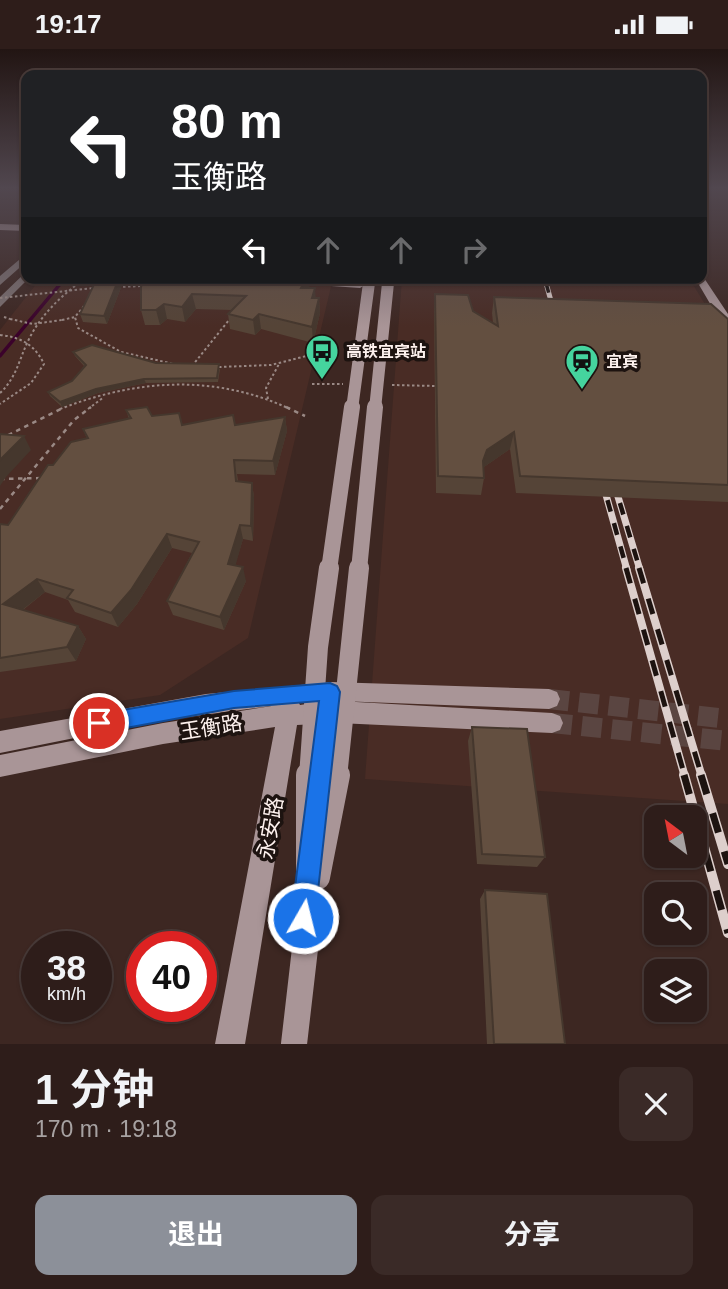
<!DOCTYPE html>
<html lang="zh">
<head>
<meta charset="utf-8">
<style>
  :root { --surface:#2e1d1a; --page:#3a2a27; --text:#f1f3f6; --muted:#a7a2a2; --line:#493b39; --accent:#8c9099 }
  body { margin:0; font-family:Helvetica,"Noto Sans SC",sans-serif; background:var(--page); color:var(--text); height:100vh; display:flex; flex-direction:column; font-size:26px; white-space:nowrap }
  * { box-sizing:border-box; margin:0 }
  p { font-size:23px; color:var(--muted) }
  .icon { flex:none; width:38px; height:38px; fill:none; stroke:currentColor; stroke-width:2; stroke-linecap:round; stroke-linejoin:round }
  .map { position:relative; height:995px; overflow:hidden }
  .sheet { display:flex; flex-direction:column; background:var(--surface); flex:1 }
  .sheet>* { flex:none }
  .hud { position:absolute; left:21px; top:21px; width:686px; height:214px; border-radius:14px; box-shadow:0 2px 5px #0004,0 0 0 2px var(--line); background:#202124; color:#fff; overflow:hidden }
  .needle { width:46px; rotate:328deg }
  .fabs { position:absolute; left:644px; top:756px; display:grid; gap:14px }
  .fabs a { display:grid; place-items:center; width:63px; height:63px; border-radius:14px; background:var(--surface); box-shadow:0 2px 5px #0004,0 0 0 2px var(--line); font-size:35px }
  .speed { position:absolute; left:21px; top:882px; display:flex; gap:14px; font-size:35px; font-weight:700; text-align:center }
  .speed>* { display:grid; place-content:center; width:91px; height:91px; border-radius:50%; background:var(--surface); box-shadow:0 2px 5px #0004,0 0 0 2px var(--line); line-height:1 }
  .speed small { font-size:18px; font-weight:400 }
  .speed .limit { border:10px solid #d22; background:#fff; color:#111 }
  .pin { position:absolute; display:grid; place-items:center; width:60px; height:60px; color:#fff; margin:-30px; border:4px solid #fff; border-radius:50%; box-shadow:0 2px 7px #0007 }
  .me { position:absolute; width:77px; margin:-38px; rotate:8deg; stroke-linejoin:round; filter:drop-shadow(0 0 5px #0008) }
  .turn { display:flex; align-items:center; gap:24px; height:147px; padding:0 35px; font-size:32px }
  .turn .icon { width:91px; height:91px; stroke-width:2.5 }
  .turn b { display:block; font-size:49px; line-height:60px }
  .lanes { display:flex; align-items:center; height:66px; padding:0 35px; background:#0003; justify-content:center; gap:35px; direction:ltr }
  .lanes .off { opacity:.35 }
  .round { display:grid; place-items:center; flex:none; width:74px; height:74px; border-radius:14px; background:var(--page) }
  .summary { display:flex; align-items:center; justify-content:space-between; height:119px; padding:0 35px }
  h1 { font-size:42px; font-weight:700; line-height:52px }
  .primary-button { display:flex; gap:14px; margin-top:auto; padding:14px 35px }
  .primary-button a { flex:1; height:80px; border-radius:14px; background:var(--accent); color:#fff; font-size:28px; font-weight:700; line-height:80px; text-align:center }
  .primary-button a+a { background:var(--page); color:var(--text) }
  .status { display:flex; justify-content:space-between; align-items:center; height:49px; padding:0 35px; background:var(--surface); direction:ltr }
  .status svg { height:19px; fill:currentColor }
  .map>svg:first-child { display:block }
</style>
</head>
<body>
<div class="status"><b>19:17</b><svg viewBox="0 0 49 12"><path d="M0 12V9h3v3zM5 12V6h3v6zM10 12V3h3v9zM15 12V0h3v12zM26 1h20v11H26zM47 4h2v5h-2z"/></svg></div>
<div class="map">
<svg width="728" height="995" viewBox="0 0 728 995">
  <rect width="100%" height="100%" fill="#3d2722"/>
  <!-- built -->
  <path fill="#492c25" d="M41,229H333L248,589L160,646L0,670V281Z
    M402,229H689L728,293V755L365,730Z"/>
  <g fill="none" stroke-linecap="round" stroke-linejoin="round">
    <!-- stream-far1 -->
    <path stroke="#3b022b" stroke-width="2.5" d="M60,236L65,229"/>
    <!-- stream -->
    <path stroke="#3b022b" stroke-width="3.5" d="M0,307L61,234"/>
    <!-- secondary-tunnel -->
    <path stroke="#5a4541" stroke-width="20" stroke-dasharray="20 10" stroke-linecap="butt" d="M549,650L728,670
      M552,674L728,692"/>
    <!-- path-far1 -->
    <path stroke="#9a8985" stroke-width="2" stroke-dasharray="2.5 2.5" stroke-linecap="butt" d="M84,257L75,268L78,279L121,303L174,315
      M4,268L10,270
      M62,271L75,268
      M192,317L229,271
      M219,318L271,316L318,304
      M312,335H343
      M392,336L435,337
      M0,344C17,328 19,310 29,290C42,264 63,245 86,229
      M268,350L266,339L279,315
      M60,360C137,330 215,325 290,360
      M88,360L104,348"/>
    <!-- path -->
    <path stroke="#9a8985" stroke-width="2.5" stroke-dasharray="4.5 4.5" stroke-linecap="butt" d="M286,358L305,367
      M0,390L65,358
      M0,460L74,371L91,358"/>
    <!-- street -->
    <path fill="#7c7071" fill-rule="evenodd" d="M26,205V213L0,236V227Z
      M26,223V229H29L0,258V248Z"/>
    <!-- secondary -->
    <path fill="#a99597" fill-rule="evenodd" d="M0,175L26,176V182L0,181Z
      M702,226L728,265V279L722,275L695,229H702Z
      M331,229L355,233L356,229H366L365,236L360,239L331,237Z
      M331,633L549,640L557,643L560,650L557,657L549,660L339,652L552,664L560,667L563,674L560,681L552,684L338,674L331,745L327,753L319,757L311,753L307,745L316,675L297,676L245,995H215L275,678L163,695L0,728V706L163,674L278,656L164,671L0,704V682L206,645ZM319,653L300,656L299,654Z"/>
    <defs>
      <path id="rail-far4" d="M545,229L547,236"/>
      <path id="rail-far3" d="M546,234L556,270"/>
      <path id="rail-far2" d="M601,428L627,521
        M613,431L640,521"/>
      <path id="rail-far1" d="M626,519L685,728
        M639,519L702,728"/>
      <path id="rail" d="M684,726L728,884
        M701,726L728,815"/>
    </defs>
    <!-- rail-far4 casing -->
    <use href="#rail-far4" stroke="#ddcfcc" stroke-width="4.5"/>
    <!-- rail-far3 casing -->
    <use href="#rail-far3" stroke="#ddcfcc" stroke-width="5"/>
    <!-- rail-far2 casing -->
    <use href="#rail-far2" stroke="#ddcfcc" stroke-width="7"/>
    <!-- rail-far1 casing -->
    <use href="#rail-far1" stroke="#ddcfcc" stroke-width="8"/>
    <!-- rail casing -->
    <use href="#rail" stroke="#ddcfcc" stroke-width="10"/>
    <!-- rail-far4 -->
    <use href="#rail-far4" stroke="#1d1310" stroke-width="2.5" stroke-dasharray="7" stroke-linecap="butt"/>
    <!-- rail-far3 -->
    <use href="#rail-far3" stroke="#1d1310" stroke-width="3.5" stroke-dasharray="10" stroke-linecap="butt"/>
    <!-- rail-far2 -->
    <use href="#rail-far2" stroke="#1d1310" stroke-width="4.5" stroke-dasharray="12" stroke-linecap="butt"/>
    <!-- rail-far1 -->
    <use href="#rail-far1" stroke="#1d1310" stroke-width="5" stroke-dasharray="16" stroke-linecap="butt"/>
    <!-- rail -->
    <use href="#rail" stroke="#1d1310" stroke-width="7" stroke-dasharray="20" stroke-linecap="butt"/>
    <!-- path-bridge-far1 -->
    <path stroke="#9a8985" stroke-width="2" stroke-dasharray="2.5 2.5" stroke-linecap="butt" d="M118,238L143,237
      M0,249L94,239
      M10,270L33,275L62,271
      M0,286C21,288 35,296 44,315L31,334L0,355"/>
    <!-- path-bridge -->
    <path stroke="#9a8985" stroke-width="2.5" stroke-dasharray="4.5 4.5" stroke-linecap="butt" d="M0,430L42,429"/>
    <!-- secondary-bridge-far4 -->
    <path stroke="#a99597" stroke-width="10" d="M369,236L370,229
      M387,236L388,229"/>
    <!-- secondary-bridge-far3 -->
    <path stroke="#a99597" stroke-width="12" d="M352,360L369,234
      M375,360L388,234"/>
    <!-- secondary-bridge-far2 -->
    <path stroke="#a99597" stroke-width="16" d="M329,521L352,358
      M359,521L375,358"/>
    <!-- secondary-bridge-far1 -->
    <path stroke="#a99597" stroke-width="20" d="M309,728L318,598L329,519
      M337,728L359,519"/>
    <!-- secondary-bridge -->
    <path stroke="#a99597" stroke-width="26" d="M317,828L337,726
      M294,995L309,865V726"/>
  </g>
  <!-- wall -->
  <path fill="#554437" d="M97,229H135L130,236H122L107,275L83,273L80,265Z
    M144,229L309,239L316,249H319L320,264L313,294L261,280L255,286L230,280L228,265L232,261L196,260L185,273L167,270L160,276H145L141,261Z
    M435,245L473,262L493,274L492,264L494,248L728,270V453L516,444L510,400L484,418V429L481,446L436,444L434,260Z
    M73,303L156,314L220,320L218,333L146,334L98,344L62,358L50,347L48,343L72,332L84,317L75,307Z
    M126,361L182,376H235L285,368L287,382L275,426L237,425L238,432L252,434L254,448L253,492L243,490L235,516L246,532L224,581L173,566L167,552L192,504L172,499L137,555L118,578L75,563L68,551L45,543L23,561L78,577L86,590L76,612L0,623V475L8,476L53,416L87,390L83,380L129,370Z
    M472,678L545,808L537,818L477,815L468,692Z
    M485,841L565,995H487L480,850Z"/>
  <!-- shaded-wall -->
  <path fill="#45372d" d="M119,229L122,236L107,275L104,267Z
    M128,229H135L130,236Z
    M306,229H313L302,254L301,239Z
    M315,239L316,254L312,249Z
    M192,245L196,260L185,273L182,258Z
    M319,249L320,264L313,294L312,278Z
    M164,255L167,270L160,276L156,261Z
    M259,265L261,280L255,286L253,271Z
    M144,330L146,334L98,344L62,358L60,353L96,340Z
    M285,368L287,382L275,426L273,412Z
    M514,383L510,400L484,418L483,412L487,401Z
    M24,387L31,401L6,428L0,437V411Z
    M252,434L254,448L253,492L251,477Z
    M240,476L243,490L232,529L228,515Z
    M167,485L172,499L137,555L118,578L111,564Z
    M243,518L246,532L224,581L220,568Z
    M37,530L45,543L13,568L3,555Z
    M78,577L86,590L76,612L67,598Z"/>
  <!-- building -->
  <path fill="#634f40" stroke="#45372d" stroke-width="2" d="M97,229H119L104,267L80,265Z
    M144,229H306L301,239H315L312,249H319L312,278L259,265L253,271L228,265L246,247L192,245L182,258L164,255L156,261H141V238Z
    M435,245L468,246L473,262L498,277L494,248L711,255L728,270V436L520,427L514,383L487,401L483,412L484,429L438,427Z
    M92,296L156,314L219,315L217,329L144,330L96,340L60,353L48,343L72,332L86,316L73,303Z
    M147,358L152,367L179,364L182,376L233,366L235,376L285,368L273,412L234,411L236,432L252,434L251,477L240,476L228,515L243,518L220,568L167,552L199,493L167,485L131,541L111,564L67,549L73,541L37,530L3,555L78,577L67,598L0,609V475L8,476L48,416H53L71,393L88,389L83,380L131,369L126,361Z
    M0,385L24,387L0,411Z
    M472,678L527,680L545,808L482,805Z
    M485,841L547,845L565,995H494Z"/>
  <!-- sky -->
  <linearGradient id="sky" x2="0" y2="1"><stop stop-color="#221513"/><stop offset="0.5" stop-color="#51474f"/><stop offset="1" stop-color="#51474f" stop-opacity="0"/></linearGradient>
  <rect width="728" height="278" fill="url(#sky)"/>
  <!-- route -->
  <path fill="#1a73e8" stroke="#114b97" stroke-width="2" d="M330,634L337,637L340,643L315,869L312,877L303,881L294,877L291,869L319,652L234,659L99,684L92,681L89,674L92,668L99,665L234,642Z"/>
  <!-- icons -->
  <defs>
    <symbol id="bus-pin" viewBox="-11 -11 22 30"><path d="M0 17L-7.5 6A9.5 9.5 0 1 1 7.5 6Z" fill="#45d49e" stroke="#1d1310"/><path d="M-5-6H5V4H4V6H2V4H-2V6H-4V4H-5ZM-3.5-4V0h7V-4ZM-3.5 1.2v1.5H-2V1.2ZM2 1.2v1.5H3.5V1.2Z" fill="#111"/></symbol>
    <symbol id="station-pin" viewBox="-11 -11 22 30"><path d="M0 17L-7.5 6A9.5 9.5 0 1 1 7.5 6Z" fill="#45d49e" stroke="#1d1310"/><path d="M-3-6H3Q5-6 5-4V2Q5 4 3 4L4.5 6H3L1.5 4h-3L-3 6H-4.5L-3 4Q-5 4-5 2V-4Q-5-6-3-6ZM-3.5-4v3h7v-3ZM-3.5 1v1.5H-2V1ZM2 1v1.5H3.5V1Z" fill="#111"/></symbol>
  </defs>
  <g fill-rule="evenodd">
    <use href="#bus-pin" x="303" y="283" width="38" height="52"/>
    <use href="#station-pin" x="563" y="293" width="38" height="52"/>
  </g>
  <g text-anchor="middle" dominant-baseline="central" stroke-width="7" stroke-linejoin="round" paint-order="stroke">
    <!-- far-poi labels -->
    <g font-size="16" font-weight="bold" fill="#fdf1ee" stroke="#1d1310" text-anchor="start">
      <text x="346" y="302">高铁宜宾站</text>
      <text x="606" y="312">宜宾</text>
    </g>
    <!-- near-street labels -->
    <g font-size="21" fill="#fdf1ee" stroke="#1d1310">
      <text transform="translate(211 678) rotate(-9)">玉衡路</text>
      <text transform="translate(270 779) rotate(-80)">永安路</text>
    </g>
  </g>
</svg>
<div class="fabs">
<a><svg class="needle" viewBox="-14 -14 28 28"><path d="M0-13l5 13h-10z" fill="#e53935"/><path d="M0 13l5-13h-10z" fill="#a7a2a2"/></svg></a>
<a><svg class="icon" aria-label="search" viewBox="0 0 24 24"><circle cx="10" cy="10" r="6"/><path d="M15 15l6 6"/></svg></a>
<a><svg class="icon" aria-label="layers" viewBox="0 0 24 24"><path d="M12 4l9 5-9 5-9-5zM3 14l9 5 9-5"/></svg></a>
</div>
<div class="speed"><div>38<small>km/h</small></div><div class="limit">40</div></div>
<div class="pin" style="left:99px;top:674px;background:#d93025"><svg class="icon" aria-label="arrive" viewBox="0 0 24 24"><path d="M6 21V4h12l-3 4 3 4H6"/></svg></div>
<svg class="me" style="left:303px;top:869px" viewBox="-20 -20 40 40"><circle r="17" fill="#1a73e8" stroke="#fff" stroke-width="3"/><path d="M0-11L8 9 0 5-8 9z" fill="#fff"/></svg>
<div class="hud">
<div class="turn"><svg class="icon" aria-label="left" viewBox="0 0 24 24"><path d="M17 20v-9H6M10 6l-5 5 5 5"/></svg><div><b>80 m</b>玉衡路</div></div>
<div class="lanes"><svg class="icon" aria-label="left" viewBox="0 0 24 24"><path d="M17 20v-9H6M10 6l-5 5 5 5"/></svg><svg class="icon off" aria-label="ahead" viewBox="0 0 24 24"><path d="M12 20V5M6 11l6-6 6 6"/></svg><svg class="icon off" aria-label="ahead" viewBox="0 0 24 24"><path d="M12 20V5M6 11l6-6 6 6"/></svg><svg class="icon off" aria-label="right" viewBox="0 0 24 24"><path d="M7 20v-9h11M14 6l5 5-5 5"/></svg></div>
</div>
</div>
<section class="sheet">
<div class="summary"><div><h1>1 分钟</h1><p>170 m · 19:18</p></div><a class="round"><svg class="icon" aria-label="close" viewBox="0 0 24 24"><path d="M6 6l12 12M18 6L6 18"/></svg></a></div>
<div class="primary-button"><a>退出</a><a>分享</a></div>
</section>
</body>
</html>
